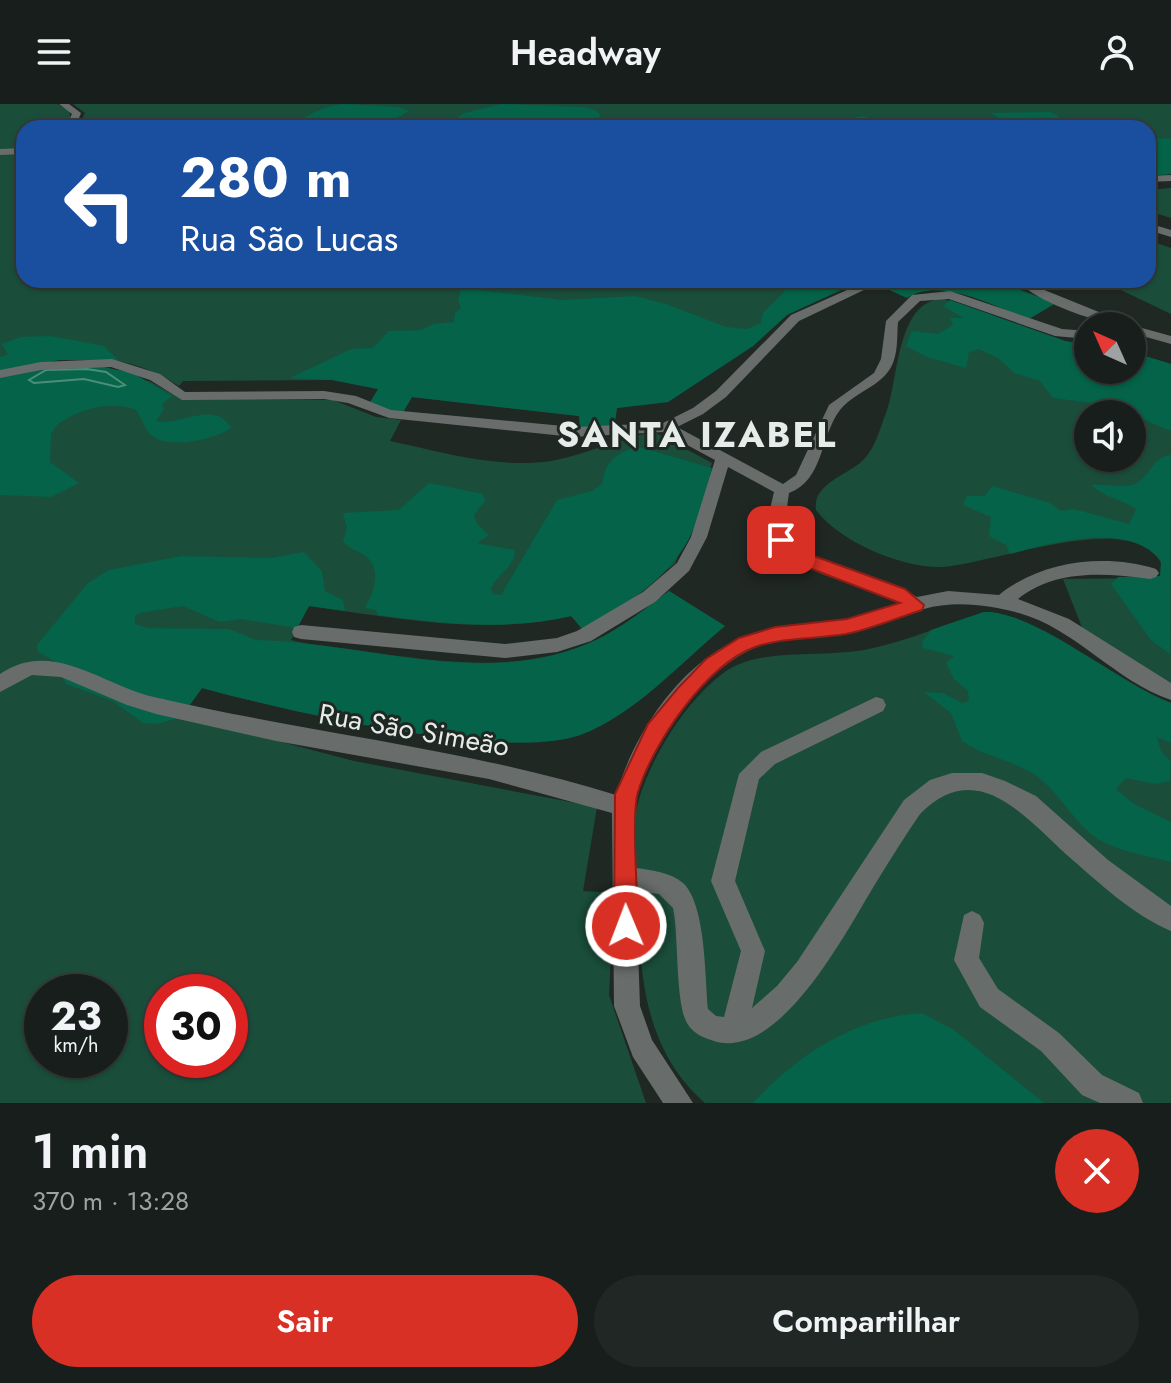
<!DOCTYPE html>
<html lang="pt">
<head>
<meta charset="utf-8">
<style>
  :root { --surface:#181e1b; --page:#212724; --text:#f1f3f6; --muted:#9fa2a3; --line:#363c3a; --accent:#d93025 }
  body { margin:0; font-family:Jost,sans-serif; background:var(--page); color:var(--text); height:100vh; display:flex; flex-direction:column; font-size:30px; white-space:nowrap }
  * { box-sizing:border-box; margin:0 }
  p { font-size:26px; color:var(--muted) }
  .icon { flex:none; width:44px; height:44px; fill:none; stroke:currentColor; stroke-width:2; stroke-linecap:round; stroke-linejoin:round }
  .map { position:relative; height:999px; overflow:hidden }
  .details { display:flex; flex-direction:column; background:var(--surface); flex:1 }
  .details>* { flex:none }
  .top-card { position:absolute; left:16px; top:16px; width:1140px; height:168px; border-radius:24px; box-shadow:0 2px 6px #0004,0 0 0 2px var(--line); background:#1a4fa0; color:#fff; overflow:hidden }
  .needle { width:52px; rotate:315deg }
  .fabs { position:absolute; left:1074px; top:208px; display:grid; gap:16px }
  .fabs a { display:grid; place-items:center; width:72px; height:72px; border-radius:50%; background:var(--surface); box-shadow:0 2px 6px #0004,0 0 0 2px var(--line); font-size:40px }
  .speed { position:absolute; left:24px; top:870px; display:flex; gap:16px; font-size:40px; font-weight:700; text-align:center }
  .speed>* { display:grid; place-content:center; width:104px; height:104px; border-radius:50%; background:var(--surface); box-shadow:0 2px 6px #0004,0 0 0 2px var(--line); line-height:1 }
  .speed small { font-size:20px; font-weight:400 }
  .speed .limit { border:12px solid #d22; background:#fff; color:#111 }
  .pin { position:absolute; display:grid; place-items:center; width:68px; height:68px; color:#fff; margin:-34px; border-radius:16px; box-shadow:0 4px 12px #0006 }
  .me { position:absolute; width:88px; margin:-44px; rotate:359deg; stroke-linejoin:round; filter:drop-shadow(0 0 6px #0008) }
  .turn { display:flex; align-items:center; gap:28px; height:168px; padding:0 32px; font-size:36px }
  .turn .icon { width:104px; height:104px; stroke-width:2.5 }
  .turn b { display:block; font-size:56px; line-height:68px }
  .round { display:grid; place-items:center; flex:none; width:84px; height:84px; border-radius:42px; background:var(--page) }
  .overview { display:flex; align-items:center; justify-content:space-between; height:136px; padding:0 32px }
  h1 { font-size:48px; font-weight:600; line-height:60px }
  .primary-button { display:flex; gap:16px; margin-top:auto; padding:16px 32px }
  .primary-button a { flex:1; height:92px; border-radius:48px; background:var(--accent); color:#fff; font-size:32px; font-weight:600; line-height:92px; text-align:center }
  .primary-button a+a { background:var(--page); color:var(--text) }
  header { display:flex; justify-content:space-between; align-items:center; height:104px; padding:0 32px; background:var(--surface); font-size:36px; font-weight:600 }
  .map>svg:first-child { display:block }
</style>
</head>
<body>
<header><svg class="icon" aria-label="menu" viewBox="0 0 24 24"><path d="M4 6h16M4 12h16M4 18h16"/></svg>Headway<svg class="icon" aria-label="person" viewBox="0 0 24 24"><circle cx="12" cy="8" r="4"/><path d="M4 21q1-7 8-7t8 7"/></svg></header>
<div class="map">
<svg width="1171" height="999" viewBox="0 0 1171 999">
  <rect width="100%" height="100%" fill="#202824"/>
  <!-- green -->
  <path fill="#1a4e3b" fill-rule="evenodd" d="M0,0H57L69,6L71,16L66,24H24V45H0Z
    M73,0H1171V70L1148,72V24H77L85,9Z
    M24,48V176H863L789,209L753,242L668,298L617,304L614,323L580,324L579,312L412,293L402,310L378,285L332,276L183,277L179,282C122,244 64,251 0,267V50Z
    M1171,84V114L1148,107V86Z
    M1148,136L1171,144V210L1100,176H1148Z
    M943,195L1065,237L1088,241V266H1132V248L1171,260V581L1083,526L1063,475L1154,474L1160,472L1163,463C1137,399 986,464 936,463C898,462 839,437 816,406C812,378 851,371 865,354C876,342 880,324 886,309C899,276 896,196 943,195ZM1088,310H1132V354H1088Z
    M0,273L149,277L180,294L333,296L376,313L401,316L390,337C442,348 498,365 551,357C586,351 618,334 654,328L712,359L675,460L583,526L572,512C484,532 397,514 309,502L291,536C313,542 339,543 363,547C440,558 524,571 598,535C623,523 646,504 669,487L725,522C681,558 635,611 580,631C504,658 283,606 202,584L182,612L354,657L597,703L583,787L614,789L609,891L646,999H0ZM42,888H110V956H42ZM162,888H230V956H162Z
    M984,508C1033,506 1118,579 1171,599V999H705C640,942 640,862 637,781C636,756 632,727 637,703C648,656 690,589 731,564C765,544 828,554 869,545C908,537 945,520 984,508Z"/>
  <!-- forest -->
  <path fill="#046348" d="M344,0L398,3L409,7L390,18L405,24H278C307,18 309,4 344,0Z
    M502,0L584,3L597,7L601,12L585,24H443L464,9Z
    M1050,8L1058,12L1062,22L1015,24L990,9Z
    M863,12L875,16L877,24L700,23L710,19L728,22L775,14L840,16Z
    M1148,33L1171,35V70L1148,72Z
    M769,176H863L787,211L753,242L668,298L617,304L614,323L580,324L579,312L412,293L402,310L369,300L378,285L332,276L290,274L351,245L373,244L389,227L421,226L433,220L454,218L455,209L461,204L458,196L461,184L562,196L635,192L666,200L726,223L747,225L761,219L763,209L785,187Z
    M867,176H993L1056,199L1029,215C993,203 942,172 907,194Z
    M950,196L1065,237L1088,241V266H1132V248L1171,260V327L1108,301L1053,294L1040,277L1014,269L998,254L978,245L969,248L966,264L927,253L906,242L912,227L938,230L953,221L950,214H964L943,202Z
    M51,232L104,242L118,256H60L0,267V253L8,251L2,240L21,233Z
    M98,262L133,269L172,292L162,300L164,305L156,317C179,323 215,295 231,324C216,335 171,345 154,333C144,327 143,315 136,306C110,296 77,305 56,322L51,330L50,358L79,379L51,393L0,391V273L31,265Z
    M639,343L712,364C695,456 659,481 583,526L571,512C505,527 445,520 378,511L376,506L365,504C374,488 383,464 364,451C356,446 349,445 343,437L347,424L343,409L399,406L429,379L483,390L485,397L474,411L477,420L489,431L477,439L514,446L515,449C512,465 497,470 491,485L493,490L501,491L557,396L592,387L603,379C603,358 620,346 639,343Z
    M1171,351L1170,550L1151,536L1111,480L1118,473L1160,472L1161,457C1128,416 1052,439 1010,450L1006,441L989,432L991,413L963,401L967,392H985L992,382L1050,399L1061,407L1074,405L1129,420L1136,405C1122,395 1105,394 1091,381C1106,379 1124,386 1137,379C1152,370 1152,353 1171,351Z
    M304,448L322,467L325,487L343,496L345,507L309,502L297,524L241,515L220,518L183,502L140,509L135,512V520L147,524L229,525L256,536C368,538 490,588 598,535C623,523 646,504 669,487L725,522C681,558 635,611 580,631C504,658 283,606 202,584L181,613L158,620L143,619L113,597L66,580L54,557L37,547V541L88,479L109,466L181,452L271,454Z
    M984,508C1033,506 1118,579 1171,599V639L1157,633L1161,647L1171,658L1170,677L1155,680L1126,674L1116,685L1134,700L1171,718V758C1145,751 1111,747 1090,729C1069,711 1058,687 1035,671C1012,656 983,652 962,637L951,609L924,588L943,589L962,599L969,597L968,587L954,575L946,559L954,552L923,544L922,538L931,526Z
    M922,909L954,926L1044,999H753C797,951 855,913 922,909Z"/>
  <!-- water -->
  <path fill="#086549" stroke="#4b8e79" stroke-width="2" d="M87,265L106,268L125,281L118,283L84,275L34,279L29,276L46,266Z"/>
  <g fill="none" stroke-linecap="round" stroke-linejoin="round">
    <!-- minor -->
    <path fill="#686d6b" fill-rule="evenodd" d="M59,0H69L81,9L75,24H65L72,10Z
      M24,44V50L0,51V45Z
      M1171,71V77L1148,78V72Z
      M1148,119L1171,126V133L1148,126Z
      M1017,176H1030L1037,183L1131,221L1171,232V240L1132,229V222C1103,222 1035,198 1017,176Z
      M856,182L866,185L799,217L726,293L703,310L677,323L783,380L796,371L829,301L874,269L881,255L886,217L912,191L950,187L1062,225L1088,227V235L1055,232L949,195L920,197L898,218C897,230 898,244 894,256C886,282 856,286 840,306C820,332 824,376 789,389C787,404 784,417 790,432C802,459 887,473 917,493L948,487L999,491C1041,457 1104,449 1156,465L1159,469L1156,473L1150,475C1104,469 1056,465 1018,495L1069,515L1171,579V596C1115,577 1076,525 1019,509C991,501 954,496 924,505C901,511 879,522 855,527C826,534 794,531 765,540C708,557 640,644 634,704C632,723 635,745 636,764C651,766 670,768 683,779C706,800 705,874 708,905L716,912L724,913L741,847L711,777L739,670L761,648L876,593L883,595L886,601L883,607L775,660L759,675L735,777L765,847L752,904L777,882L797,858L904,696L930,676L952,669H982L1005,677L1036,692L1108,756L1171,802V827C1133,811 1098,778 1067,751C1024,712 977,652 920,710C905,732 891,754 877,777C849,822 779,962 711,936C701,933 692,928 687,919C675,898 679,831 673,804L659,790L636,787L640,902L652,936L693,999H663L633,953L614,902L612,709L489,675L276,637L156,610L127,601L61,573L32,571L0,588V570C52,534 102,581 154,593C307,629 465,644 616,691C636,623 689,546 761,527C789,519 818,520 846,515C864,512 881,505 899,499L889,492C852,477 767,466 769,413C770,405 772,396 774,388L728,363L707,433L689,467L655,498L591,537L557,548L505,554L301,535L294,533L292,528L294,523L301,521L505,540L557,534L577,527L643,488L677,459L691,433L715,356L663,328L574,333L389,314L348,299L324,295L182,296L150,276L111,263L41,266L0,274V266L41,258L112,255L160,270L185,288L324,287L356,292L391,306L574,323L663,319L693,304L716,287L791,211Z
      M972,807L980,811L984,819L979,854L998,885L1059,929L1102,971L1139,989L1143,999H1100L1082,991L1041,947L980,903L954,856L964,811Z"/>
  </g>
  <!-- route -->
  <path fill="#d93025" stroke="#8d1f18" stroke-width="2" d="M781,430L803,448L905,485L924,501L922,506C897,514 871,525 846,530C816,535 784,533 755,543C706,561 653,639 638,688C631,711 638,793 638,822L635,831L626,834L617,831L614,822L615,690L648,620L678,584L706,555L739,534L775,523L847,515L900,499L791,457L773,436Z"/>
  <g text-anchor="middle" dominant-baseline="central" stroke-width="6" stroke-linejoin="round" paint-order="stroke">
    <!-- street labels -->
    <g font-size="28" fill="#e6ece9" stroke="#202824">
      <text transform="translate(414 626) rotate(10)">Rua São Simeão</text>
    </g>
    <!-- district labels -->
    <g font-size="36" font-weight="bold" letter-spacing="2" fill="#e6ece9" stroke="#202824">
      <text x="697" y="330">SANTA IZABEL</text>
    </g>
  </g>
</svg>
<div class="fabs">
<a><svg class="needle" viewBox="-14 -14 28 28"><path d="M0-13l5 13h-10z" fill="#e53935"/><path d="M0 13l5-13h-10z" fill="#9fa2a3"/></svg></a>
<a><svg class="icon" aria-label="sound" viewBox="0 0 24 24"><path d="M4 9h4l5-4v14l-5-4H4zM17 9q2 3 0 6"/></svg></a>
</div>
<div class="speed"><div>23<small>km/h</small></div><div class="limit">30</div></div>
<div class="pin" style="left:781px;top:436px;background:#d93025"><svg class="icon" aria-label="arrive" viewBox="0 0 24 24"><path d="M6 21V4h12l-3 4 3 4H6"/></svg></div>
<svg class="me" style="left:626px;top:822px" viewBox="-20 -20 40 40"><circle r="17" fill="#d93025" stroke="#fff" stroke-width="3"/><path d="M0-11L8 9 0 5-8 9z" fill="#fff"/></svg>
<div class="top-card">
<div class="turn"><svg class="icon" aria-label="left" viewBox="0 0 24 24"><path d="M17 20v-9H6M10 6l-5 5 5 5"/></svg><div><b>280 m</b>Rua São Lucas</div></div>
</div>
</div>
<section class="details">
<div class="overview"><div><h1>1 min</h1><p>370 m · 13:28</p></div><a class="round" style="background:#d93025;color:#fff"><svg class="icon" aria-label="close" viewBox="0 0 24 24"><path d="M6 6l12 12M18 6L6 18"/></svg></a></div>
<div class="primary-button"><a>Sair</a><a>Compartilhar</a></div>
</section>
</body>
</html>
